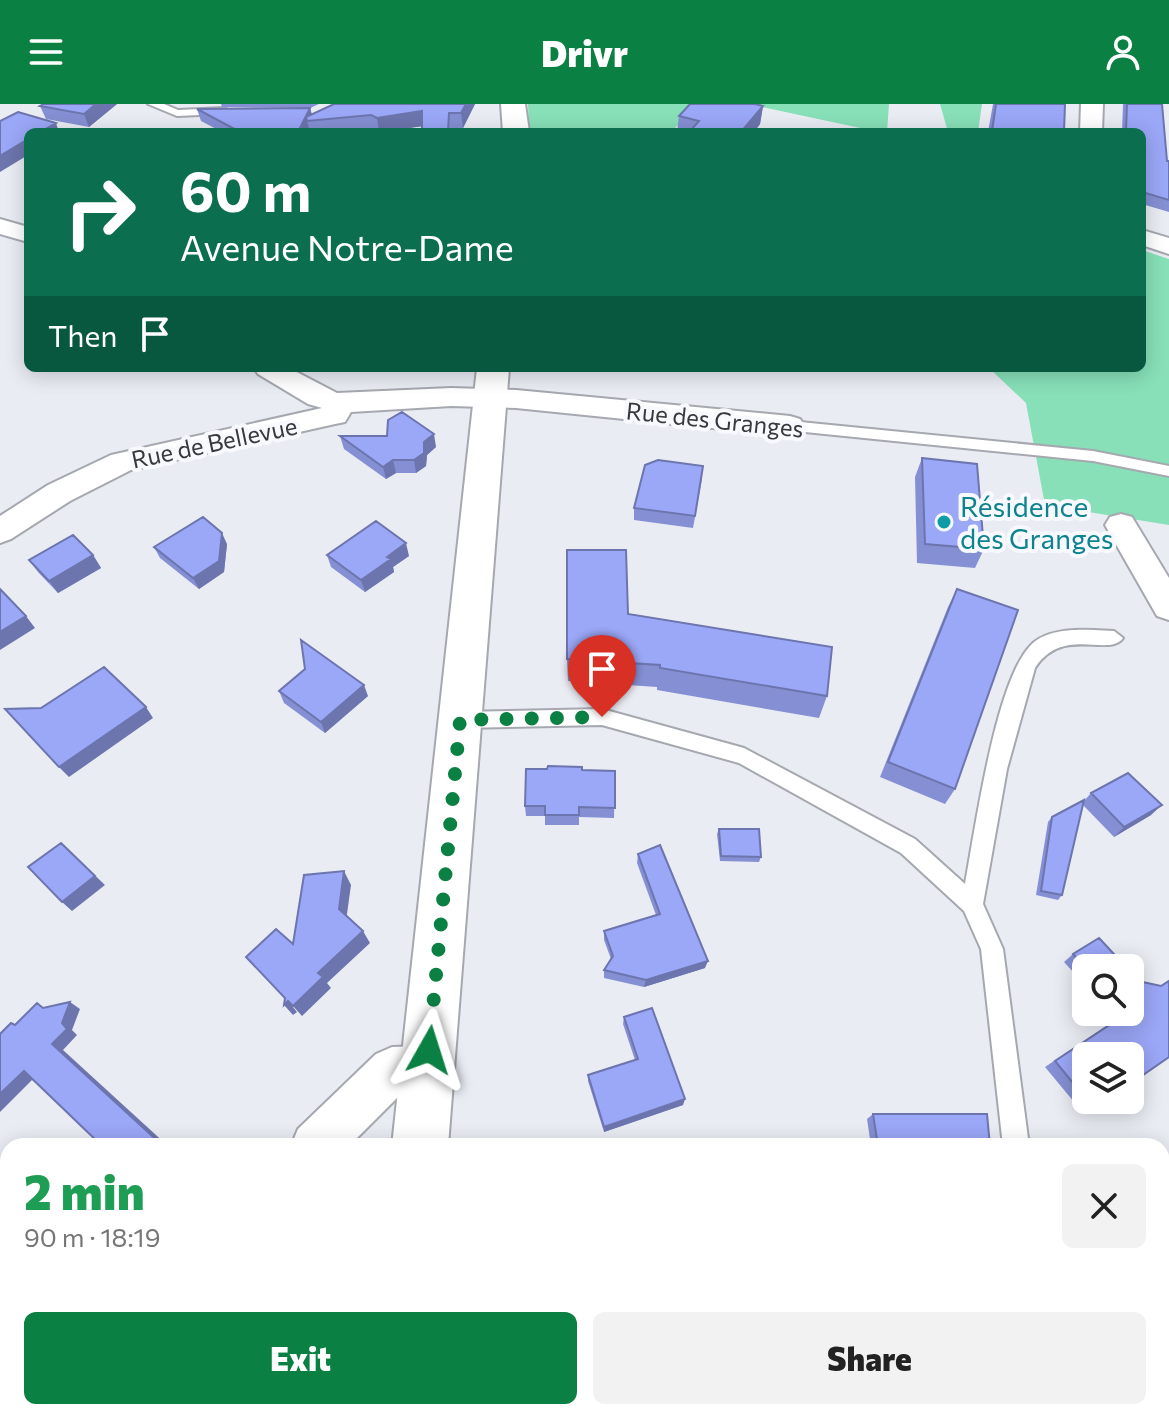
<!DOCTYPE html>
<html lang="en">
<head>
<meta charset="utf-8">
<style>
  :root { --surface:#fff; --page:#f2f2f2; --text:#222; --muted:#767676; --accent:#0b8043 }
  body { margin:0; font-family:Commissioner,sans-serif; background:var(--page); color:var(--text); height:100vh; display:flex; flex-direction:column; font-size:30px; white-space:nowrap }
  * { box-sizing:border-box; margin:0 }
  p { font-size:26px; color:var(--muted) }
  .icon { flex:none; width:44px; height:44px; fill:none; stroke:currentColor; stroke-width:2; stroke-linecap:round; stroke-linejoin:round }
  .map { position:relative; flex:1; overflow:hidden }
  .sheet { position:absolute; left:0px; top:1034px; width:1170px; height:282px; display:flex; flex-direction:column; background:var(--surface); border-radius:24px 24px 0 0; box-shadow:0 4px 20px #0003 }
  .sheet>* { flex:none }
  .banner { position:absolute; left:24px; top:24px; width:1122px; height:244px; border-radius:12px; box-shadow:0 4px 20px #0003; background:#0b6e4f; color:#fff; overflow:hidden }
  .fabs { position:absolute; left:1072px; top:850px; display:grid; gap:16px }
  .fabs a { display:grid; place-items:center; width:72px; height:72px; border-radius:12px; background:var(--surface); box-shadow:0 4px 20px #0003; font-size:40px }
  .pin { position:absolute; display:grid; place-items:center; width:68px; height:68px; color:#fff; margin:-82px -34px; border-radius:50% 50% 50% 0; rotate:-45deg; box-shadow:0 0 8px #0007 }
  .pin .icon { rotate:45deg }
  .me { position:absolute; width:88px; margin:-44px; rotate:6deg; stroke-linejoin:round; filter:drop-shadow(0 0 6px #0008) }
  .turn { display:flex; align-items:center; gap:28px; height:168px; padding:0 24px; font-size:36px }
  .turn .icon { width:104px; height:104px; stroke-width:2.5 }
  .turn b { display:block; font-size:56px; line-height:68px }
  .then { display:flex; align-items:center; height:76px; padding:0 24px; background:#0003; gap:16px; font-size:30px }
  .round { display:grid; place-items:center; flex:none; width:84px; height:84px; border-radius:12px; background:var(--page) }
  .head { display:flex; align-items:center; justify-content:space-between; height:136px; padding:0 24px }
  h1 { font-size:48px; font-weight:800; line-height:60px; color:#1e9e55 }
  .button { display:flex; gap:16px; margin-top:auto; padding:16px 24px }
  .button a { flex:1; height:92px; border-radius:12px; background:var(--accent); color:#fff; font-size:32px; font-weight:800; line-height:92px; text-align:center }
  .button a+a { background:var(--page); color:var(--text) }
  header { display:flex; justify-content:space-between; align-items:center; height:104px; padding:0 24px; background:var(--accent); color:#fff; font-size:36px; font-weight:800 }
  .map>svg:first-child { display:block }
</style>
</head>
<body>
<header><svg class="icon" aria-label="menu" viewBox="0 0 24 24"><path d="M4 6h16M4 12h16M4 18h16"/></svg>Drivr<svg class="icon" aria-label="person" viewBox="0 0 24 24"><circle cx="12" cy="8" r="4"/><path d="M4 21q1-7 8-7t8 7"/></svg></header>
<div class="map">
<svg width="1169" height="1315" viewBox="0 0 1169 1315">
  <rect width="100%" height="100%" fill="#eaecf4"/>
  <!-- green -->
  <path fill="#87e0b8" d="M528,0H699L671,28H529Z
    M748,0H889L887,28H879Z
    M940,0H982L978,28H948Z
    M1142,146L1169,155V421L1045,401L1026,299L989,264H1142Z"/>
  <g fill="none" stroke-linecap="round" stroke-linejoin="round">
    <defs>
      <path id="lane" d="M148,0H164L178,6L224,4L230,7L224,10L177,12Z
        M790,317L1093,347L1169,362V372L1093,357L785,326L782,322Z
        M1094,526L1114,527L1123,534C1109,554 1063,521 1035,564L1007,665L983,800L1003,845L1029,1042H1003L981,845L964,807L901,749L739,659L602,621L460,624L453,622L450,616L453,610L460,608L602,605L744,644L915,735L965,780C975,726 995,580 1030,542C1044,526 1073,525 1094,526Z
        M1035,1308H1063L1064,1315H1036Z"/>
      <path id="street" d="M1081,0H1103L1102,28H1080Z
        M0,115L28,123V138L0,130Z
        M1142,126L1169,134V150L1142,141Z
        M254,264H289L337,289L451,284L516,286L790,312L800,315L805,322L800,329L790,332L516,304L451,302L351,308L345,318L335,320L131,366L70,397L11,435L0,439V412L48,381L111,351L322,304L308,300L258,270Z
        M1121,410L1132,413L1169,474V516L1157,512L1105,421L1110,413Z
        M427,942L443,949L450,965L443,981L427,988L402,989L349,1042H291L298,1025L376,950L392,943Z
        M42,1308H100L97,1315H39Z"/>
      <path id="secondary" d="M501,0H525L529,28H503Z
        M477,264H509L448,1042H392Z
        M362,1308H426V1315H362Z"/>
    </defs>
    <!-- lane casing -->
    <use href="#lane" stroke="#a6a8b0" stroke-width="4"/>
    <!-- street casing -->
    <use href="#street" stroke="#a6a8b0" stroke-width="4"/>
    <!-- secondary casing -->
    <use href="#secondary" stroke="#a6a8b0" stroke-width="4"/>
    <!-- lane -->
    <use href="#lane" fill="#fff" fill-rule="evenodd"/>
    <!-- street -->
    <use href="#street" fill="#fff" fill-rule="evenodd"/>
    <!-- secondary -->
    <use href="#secondary" fill="#fff" fill-rule="evenodd"/>
  </g>
  <!-- wall -->
  <path fill="#8590d4" d="M117,0L89,23L46,15L40,2Z
    M221,0H319L310,4L312,10L334,0H475L463,24H450V28H422V22L383,28H378L374,26L352,28H309V24L307,28H222L201,17L197,5L306,4L222,3Z
    M993,0H1065L1064,28H988Z
    M1123,0H1162L1167,57H1169V108L1142,100V28H1122Z
    M763,2L760,20L754,28H677L679,12Z
    M340,332L436,343L427,351L426,362L416,369H396L386,375L344,345Z
    M922,354L984,445L975,464L917,459L915,373Z
    M702,375L693,424L634,416V404Z
    M227,440L224,468L199,485L160,454L154,443Z
    M93,451L101,464L58,489L38,468L29,456Z
    M327,451L409,452L393,463L394,468L365,488L331,463Z
    M957,485L955,685L945,700L880,673L948,503Z
    M628,510L827,592L819,614L657,586V583L568,577L567,555Z
    M279,587L368,592L325,629L284,599Z
    M582,666L615,667L614,714L579,713V721H545V712H526L525,702Z
    M1091,689L1151,711L1114,733L1083,701L1062,791L1058,796L1036,791L1048,718L1052,713L1084,697Z
    M719,725L761,753L759,758L720,757L717,730Z
    M638,750L705,864L644,883L604,874V866L611,855L604,836V827L656,811L637,759Z
    M1073,850L1086,864V882L1064,858Z
    M1169,876V953L1094,1005L1084,1010L1045,963L1115,916L1109,908H1130L1138,877L1160,882Z
    M624,913L683,1001L604,1028L588,977V971L635,956L623,920Z
    M873,1010L990,1042H871L867,1015Z
    M1162,1102L1169,1110V1205L1162,1196Z
    M892,1308H979L982,1315H895Z"/>
  <!-- shaded-wall -->
  <path fill="#6c75ad" d="M96,0H117L89,23L84,10Z
    M466,0H475L463,24L461,9Z
    M763,2L760,20L754,28H741Z
    M310,4L313,16L307,17L309,24L307,28H298Z
    M422,7L424,22L379,28L377,14Z
    M56,19L59,28H40Z
    M28,35V51L0,68V52Z
    M434,330L436,343L427,351L426,362L416,369L414,356L424,338Z
    M393,356L396,369L386,375L383,363Z
    M222,429L227,440L224,468L199,485L193,474Z
    M406,439L409,452L393,463L394,468L365,488L361,476L387,453Z
    M93,451L101,464L58,489L49,477Z
    M26,512L35,524L0,546V528Z
    M364,581L368,592L325,629L321,618Z
    M146,603L153,614L69,673L59,663Z
    M1162,701L1151,711L1114,733L1124,723Z
    M61,739L105,781L72,807L62,798Z
    M344,767L351,781L346,817L339,805Z
    M363,827L370,839L327,879L331,884L302,912L293,902L318,869Z
    M708,857L705,864L644,883L646,876Z
    M288,897L297,908L293,911L284,901Z
    M70,898L80,905L72,926L77,931L63,946L168,1042H163L52,940Z
    M24,967L36,972L0,1008V990Z
    M685,995L683,1001L604,1028V1023Z"/>
  <!-- building -->
  <path fill="#9ba7f7" stroke="#6c75ad" stroke-width="2" d="M44,0H96L84,10L40,2Z
    M334,0H466L461,9H449L448,28H422V7L377,14L371,11L307,17L306,13Z
    M690,0H755L763,2L741,28H689L699,17L679,12Z
    M996,0H1065L1064,28L992,27Z
    M1127,0H1162L1167,57H1169V96L1142,88V28H1126Z
    M310,4L298,28H240L197,5Z
    M18,8L56,19L40,28H28V35L0,52V17Z
    M402,308L434,330L424,338V349L414,356H393L383,363L340,332H387L388,316Z
    M922,354L977,360L984,445L925,440Z
    M658,356L703,362L695,412L634,404L645,361Z
    M203,413L222,429L219,457L193,474L154,443Z
    M376,417L406,439L387,453L391,455L361,476L327,451Z
    M73,431L93,451L49,477L29,456Z
    M567,446H626L628,510L832,543L827,592L660,564V561L567,555Z
    M0,485L26,512L0,528Z
    M957,485L1018,506L955,685L888,658Z
    M301,536L364,581L321,618L279,587L305,565Z
    M104,563L146,603L59,663L5,605L41,604Z
    M548,662L582,663V666L615,667V704L579,703V711H545V702H525L526,665H547Z
    M1128,669L1162,701L1124,723L1091,689Z
    M1084,696L1062,791L1041,787L1052,713Z
    M719,725H759L761,753L721,752Z
    M61,739L95,772L62,798L28,763Z
    M660,741L708,857L646,876L604,866L613,852L604,827L660,810L638,750Z
    M344,767L339,805L363,827L318,869L323,873L293,902L288,897L284,901L285,894L246,853L276,825L293,840L304,771Z
    M1099,834L1127,864L1086,865L1073,850Z
    M1130,867L1138,877L1161,882L1169,877V953L1130,980V952H1086V995L1055,957L1126,910L1124,908H1130Z
    M70,898L62,919L67,925L52,940L163,1042H102L24,967L0,990V930L11,919L15,921L37,899L43,904Z
    M652,904L685,995L604,1023L588,971L638,955L624,913Z
    M1086,996H1107L1094,1005Z
    M873,1010H987L990,1042H878Z
    M1162,1102L1169,1110V1186L1162,1177Z
    M568,1308H652L653,1315H562V1312L568,1311Z
    M900,1308H979L982,1315H902Z"/>
  <g fill="none" stroke-linecap="round" stroke-linejoin="round">
    <!-- route -->
    <path stroke="#0b8043" stroke-width="14" stroke-dasharray="0 25.2" d="M429,946L460,616L602,613"/>
  </g>
  <!-- markers -->
  <circle fill="#0f9aa8" stroke="#f8f9fe" stroke-width="3" cx="944" cy="418" r="8"/>
  <g text-anchor="middle" dominant-baseline="central" stroke-width="8" stroke-linejoin="round" paint-order="stroke">
    <!-- far-street labels -->
    <g font-size="24" fill="#38393c" stroke="#f8f9fe">
      <text transform="translate(715 315) rotate(6)">Rue des Granges</text>
      <text transform="translate(214 338) rotate(-12)">Rue de Bellevue</text>
    </g>
    <!-- culture labels -->
    <g font-size="28" fill="#0d838f" stroke="#f8f9fe" text-anchor="start">
      <text x="960" y="402">Résidence<tspan x="960" dy="32">des Granges</tspan></text>
    </g>
  </g>
</svg>
<div class="fabs">
<a><svg class="icon" aria-label="search" viewBox="0 0 24 24"><circle cx="10" cy="10" r="6"/><path d="M15 15l6 6"/></svg></a>
<a><svg class="icon" aria-label="layers" viewBox="0 0 24 24"><path d="M12 4l9 5-9 5-9-5zM3 14l9 5 9-5"/></svg></a>
</div>
<div class="pin" style="left:602px;top:613px;background:#d93025"><svg class="icon" aria-label="arrive" viewBox="0 0 24 24"><path d="M6 21V4h12l-3 4 3 4H6"/></svg></div>
<svg class="me" style="left:429px;top:946px" viewBox="-20 -20 40 40"><path d="M0-17L14 15 0 8-14 15z" fill="#0b8043" stroke="#fff" stroke-width="4"/></svg>
<div class="banner">
<div class="turn"><svg class="icon" aria-label="right" viewBox="0 0 24 24"><path d="M7 20v-9h11M14 6l5 5-5 5"/></svg><div><b>60 m</b>Avenue Notre-Dame</div></div>
<div class="then">Then<svg class="icon" aria-label="arrive" viewBox="0 0 24 24"><path d="M6 21V4h12l-3 4 3 4H6"/></svg></div>
</div>
<section class="sheet">
<div class="head"><div><h1>2 min</h1><p>90 m · 18:19</p></div><a class="round"><svg class="icon" aria-label="close" viewBox="0 0 24 24"><path d="M6 6l12 12M18 6L6 18"/></svg></a></div>
<div class="button"><a>Exit</a><a>Share</a></div>
</section>
</div>
</body>
</html>
